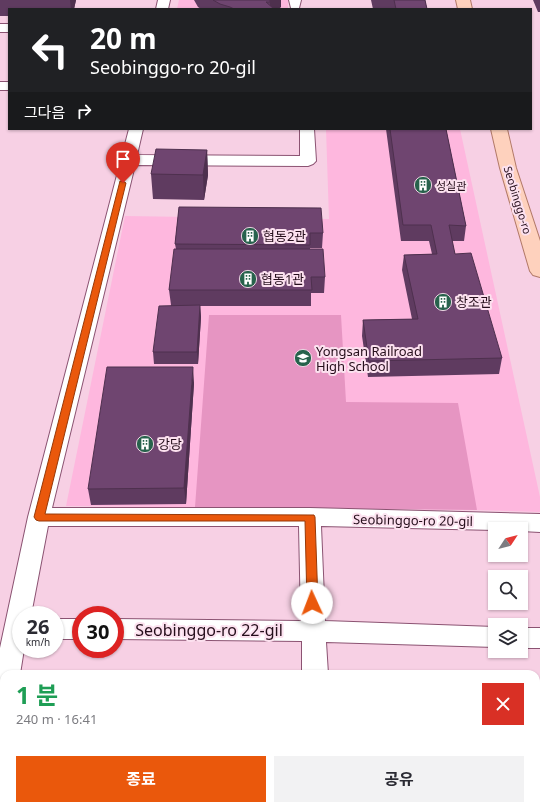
<!DOCTYPE html>
<html lang="ko">
<head>
<meta charset="utf-8">
<style>
  :root { --surface:#fff; --page:#f2f2f3; --text:#2b2b33; --muted:#7c7c81; --accent:#ea580c }
  body { margin:0; font-family:"Noto Sans","Noto Sans KR",sans-serif; background:var(--page); color:var(--text); height:100vh; display:flex; flex-direction:column; font-size:15px; white-space:nowrap }
  * { box-sizing:border-box; margin:0 }
  p { font-size:13px; color:var(--muted) }
  .icon { flex:none; width:22px; height:22px; fill:none; stroke:currentColor; stroke-width:2; stroke-linecap:round; stroke-linejoin:round }
  .map { position:relative; flex:1; overflow:hidden }
  .side { position:absolute; left:0px; top:670px; width:540px; height:140px; display:flex; flex-direction:column; background:var(--surface); border-radius:12px 12px 0 0; box-shadow:0 1px 3px #0004 }
  .side>* { flex:none }
  .hud { position:absolute; left:8px; top:8px; width:524px; height:122px; border-radius:0px; box-shadow:0 1px 3px #0004; background:#202124; color:#fff; overflow:hidden }
  .needle { width:26px; rotate:54deg }
  .fabs { position:absolute; left:488px; top:522px; display:grid; gap:8px }
  .fabs a { display:grid; place-items:center; width:40px; height:40px; border-radius:0px; background:var(--surface); box-shadow:0 1px 3px #0004; font-size:20px }
  .speed { position:absolute; left:12px; top:606px; display:flex; gap:8px; font-size:20px; font-weight:700; text-align:center }
  .speed>* { display:grid; place-content:center; width:52px; height:52px; border-radius:50%; background:var(--surface); box-shadow:0 1px 3px #0004; line-height:1 }
  .speed small { font-size:10px; font-weight:400 }
  .speed .limit { border:6px solid #d22; background:#fff; color:#111 }
  .pin { position:absolute; display:grid; place-items:center; width:34px; height:34px; color:#fff; margin:-41px -17px; border-radius:50% 50% 50% 0; rotate:-45deg; box-shadow:0 0 4px #0007 }
  .pin .icon { rotate:45deg }
  .me { position:absolute; width:44px; margin:-22px; rotate:358deg; stroke-linejoin:round; filter:drop-shadow(0 0 3px #0008) }
  .turn { display:flex; align-items:center; gap:14px; height:84px; padding:0 16px; font-size:18px }
  .turn .icon { width:52px; height:52px; stroke-width:2.5 }
  .turn b { display:block; font-size:28px; line-height:34px }
  .then { display:flex; align-items:center; height:38px; padding:0 16px; background:#0003; gap:8px; font-size:15px }
  .round { display:grid; place-items:center; flex:none; width:42px; height:42px; border-radius:0px; background:var(--page) }
  .summary { display:flex; align-items:center; justify-content:space-between; height:68px; padding:0 16px }
  h1 { font-size:24px; font-weight:700; line-height:30px; color:#1e9e55 }
  .action { display:flex; gap:8px; margin-top:auto; padding:8px 16px }
  .action a { flex:1; height:46px; border-radius:0px; background:var(--accent); color:#fff; font-size:16px; font-weight:700; line-height:46px; text-align:center }
  .action a+a { background:var(--page); color:var(--text) }
  .map>svg:first-child { display:block }
</style>
</head>
<body>
<div class="map">
<svg width="540" height="810" viewBox="0 0 540 810">
  <rect width="100%" height="100%" fill="#f7d0e4"/>
  <!-- built -->
  <path fill="#feb7de" d="M179,0H288V9H177Z
    M326,129H460L540,497V512L477,510L66,506L125,216L329,219Z"/>
  <!-- green -->
  <path fill="#e695c2" d="M209,315H341L346,402L458,403L477,510L195,507Z"/>
  <g fill="none" stroke-linecap="round" stroke-linejoin="round">
    <defs>
      <path id="street" d="M158,0H170L168,9H156Z
        M289,0H301L299,8H291Z
        M0,24H9V32H0Z
        M0,82H9V90H0Z
        M129,129H143L137,155L300,156V129H314L316,161L313,164L308,166L135,165L52,508H310L540,514V532L521,531V529H495V530L321,526L325,621L495,627V647L326,642L328,674H302V641L115,639V619L301,621L299,526H48L31,615H21V649H24L20,674H4V726L0,728V684L2,683H0V648L28,517Z
        M55,619H81V639H55Z
        M521,628H540V648H521Z
        M0,730H4V754H0Z
        M536,743H540V769H536Z"/>
      <path id="primary" d="M456,0H470L472,9H458Z
        M491,129H507L516,168L540,241V277L533,275L530,271L500,168Z"/>
    </defs>
    <!-- street casing -->
    <use href="#street" stroke="#8b5372" stroke-width="2"/>
    <!-- primary casing -->
    <use href="#primary" stroke="#b27968" stroke-width="2"/>
    <!-- street -->
    <use href="#street" fill="#fff" fill-rule="evenodd"/>
    <!-- primary -->
    <use href="#primary" fill="#fed1bd" fill-rule="evenodd"/>
  </g>
  <!-- wall -->
  <path fill="#5f3b60" d="M0,0H76L74,9H9V16H0Z
    M194,0H281V7L278,9H201L198,7Z
    M371,0H425L427,9H373Z
    M533,0H540V12H538Z
    M386,129H446L466,226L464,241H452L455,254L502,358L499,374L368,377L362,336L363,320L412,319L402,270L404,255L432,254L429,241H401Z
    M207,150L208,175L204,200L153,199L151,174Z
    M179,207L323,233L322,248H310V249L325,277L324,293H311V306H200L201,317L198,364H154L153,352L171,305L169,290L176,249L175,244Z
    M194,383L186,504L91,505L88,489Z
    M242,806H374V810H242Z"/>
  <!-- shaded-wall -->
  <path fill="#4e304e" d="M70,0H76L74,9H71Z
    M251,0H281V7L278,9H270V2H266Z
    M207,150L208,175L204,200L203,175Z
    M200,305L201,317L198,364L197,352Z
    M193,367L194,383L186,504L184,488Z"/>
  <!-- building -->
  <path fill="#6f4570" stroke="#4e304e" d="M213,0H270V2H266L274,9H234L230,7L220,4Z
    M394,0H425L427,9H396Z
    M390,129H446L466,226L449,225L455,254L471,253L502,358L369,361L363,320L418,319L404,255L437,254L431,225H403Z
    M156,149L207,150L203,175L151,174Z
    M179,207L321,208L323,233H310V245L175,244Z
    M174,249H323L325,277H311L312,290H169Z
    M200,305L197,352H153L159,306Z
    M107,367H193L184,488L88,489Z
    M323,806H374V807Z"/>
  <!-- route -->
  <path fill="#ea580c" stroke="#983908" d="M120,181H123L126,183L45,514L314,515L315,517L318,603L316,606L312,607L309,606L307,603L305,521H39L36,520L34,517Z"/>
  <!-- icons -->
  <defs>
    <symbol id="building-disc" viewBox="-11 -11 22 22"><circle r="9.5" fill="#27624c" stroke="#fce1ef"/><path d="M-4-6H4V6H1V3H-1V6H-4ZM-2.5-4.3h1.7v1.8h-1.7ZM.8-4.3h1.7v1.8H.8ZM-2.5-1h1.7V.8h-1.7ZM.8-1h1.7V.8H.8Z" fill="#fff"/></symbol>
    <symbol id="school-disc" viewBox="-11 -11 22 22"><circle r="9.5" fill="#27624c" stroke="#fce1ef"/><path d="M0-5L7-2L0 1L-7-2ZM-4 1L0 2.5L4 1V4Q0 6-4 4Z" fill="#fff"/></symbol>
  </defs>
  <g fill-rule="evenodd">
    <use href="#building-disc" x="413" y="175" width="20" height="20"/>
    <use href="#building-disc" x="240" y="226" width="20" height="20"/>
    <use href="#building-disc" x="238" y="269" width="20" height="20"/>
    <use href="#building-disc" x="433" y="292" width="20" height="20"/>
    <use href="#school-disc" x="293" y="348" width="20" height="20"/>
    <use href="#building-disc" x="135" y="434" width="20" height="20"/>
  </g>
  <g text-anchor="middle" dominant-baseline="central" stroke-width="4" stroke-linejoin="round" paint-order="stroke">
    <!-- far-poi labels -->
    <g font-size="11" fill="#250e1b" stroke="#fce1ef" text-anchor="start">
      <text x="436" y="185">성실관</text>
    </g>
    <!-- far-street labels -->
    <g font-size="11" fill="#250e1b" stroke="#fce1ef">
      <text transform="translate(518 200) rotate(73)">Seobinggo-ro</text>
    </g>
    <!-- poi labels -->
    <g font-size="13" fill="#250e1b" stroke="#fce1ef" text-anchor="start">
      <text x="263" y="236">협동2관</text>
      <text x="261" y="279">협동1관</text>
      <text x="456" y="302">창조관</text>
      <text x="316" y="351">Yongsan Railroad<tspan x="316" dy="15">High School</tspan></text>
      <text x="158" y="444">강당</text>
    </g>
    <!-- street labels -->
    <g font-size="13" fill="#250e1b" stroke="#fce1ef">
      <text transform="translate(413 520) rotate(1)">Seobinggo-ro 20-gil</text>
    </g>
    <!-- near-street labels -->
    <g font-size="16" fill="#250e1b" stroke="#fce1ef">
      <text x="209" y="630">Seobinggo-ro 22-gil</text>
    </g>
  </g>
</svg>
<div class="fabs">
<a><svg class="needle" viewBox="-14 -14 28 28"><path d="M0-13l5 13h-10z" fill="#e53935"/><path d="M0 13l5-13h-10z" fill="#7c7c81"/></svg></a>
<a><svg class="icon" aria-label="search" viewBox="0 0 24 24"><circle cx="10" cy="10" r="6"/><path d="M15 15l6 6"/></svg></a>
<a><svg class="icon" aria-label="layers" viewBox="0 0 24 24"><path d="M12 4l9 5-9 5-9-5zM3 14l9 5 9-5"/></svg></a>
</div>
<div class="speed"><div>26<small>km/h</small></div><div class="limit">30</div></div>
<div class="pin" style="left:123px;top:183px;background:#d93025"><svg class="icon" aria-label="arrive" viewBox="0 0 24 24"><path d="M6 21V4h12l-3 4 3 4H6"/></svg></div>
<svg class="me" style="left:312px;top:603px" viewBox="-20 -20 40 40"><circle r="19" fill="#fff"/><path d="M0-13L10 11 0 6-10 11z" fill="#ea580c"/></svg>
<div class="hud">
<div class="turn"><svg class="icon" aria-label="left" viewBox="0 0 24 24"><path d="M17 20v-9H6M10 6l-5 5 5 5"/></svg><div><b>20 m</b>Seobinggo-ro 20-gil</div></div>
<div class="then">그다음<svg class="icon" aria-label="right" viewBox="0 0 24 24"><path d="M7 20v-9h11M14 6l5 5-5 5"/></svg></div>
</div>
<section class="side">
<div class="summary"><div><h1>1 분</h1><p>240 m · 16:41</p></div><a class="round" style="background:#d93025;color:#fff"><svg class="icon" aria-label="close" viewBox="0 0 24 24"><path d="M6 6l12 12M18 6L6 18"/></svg></a></div>
<div class="action"><a>종료</a><a>공유</a></div>
</section>
</div>
</body>
</html>
